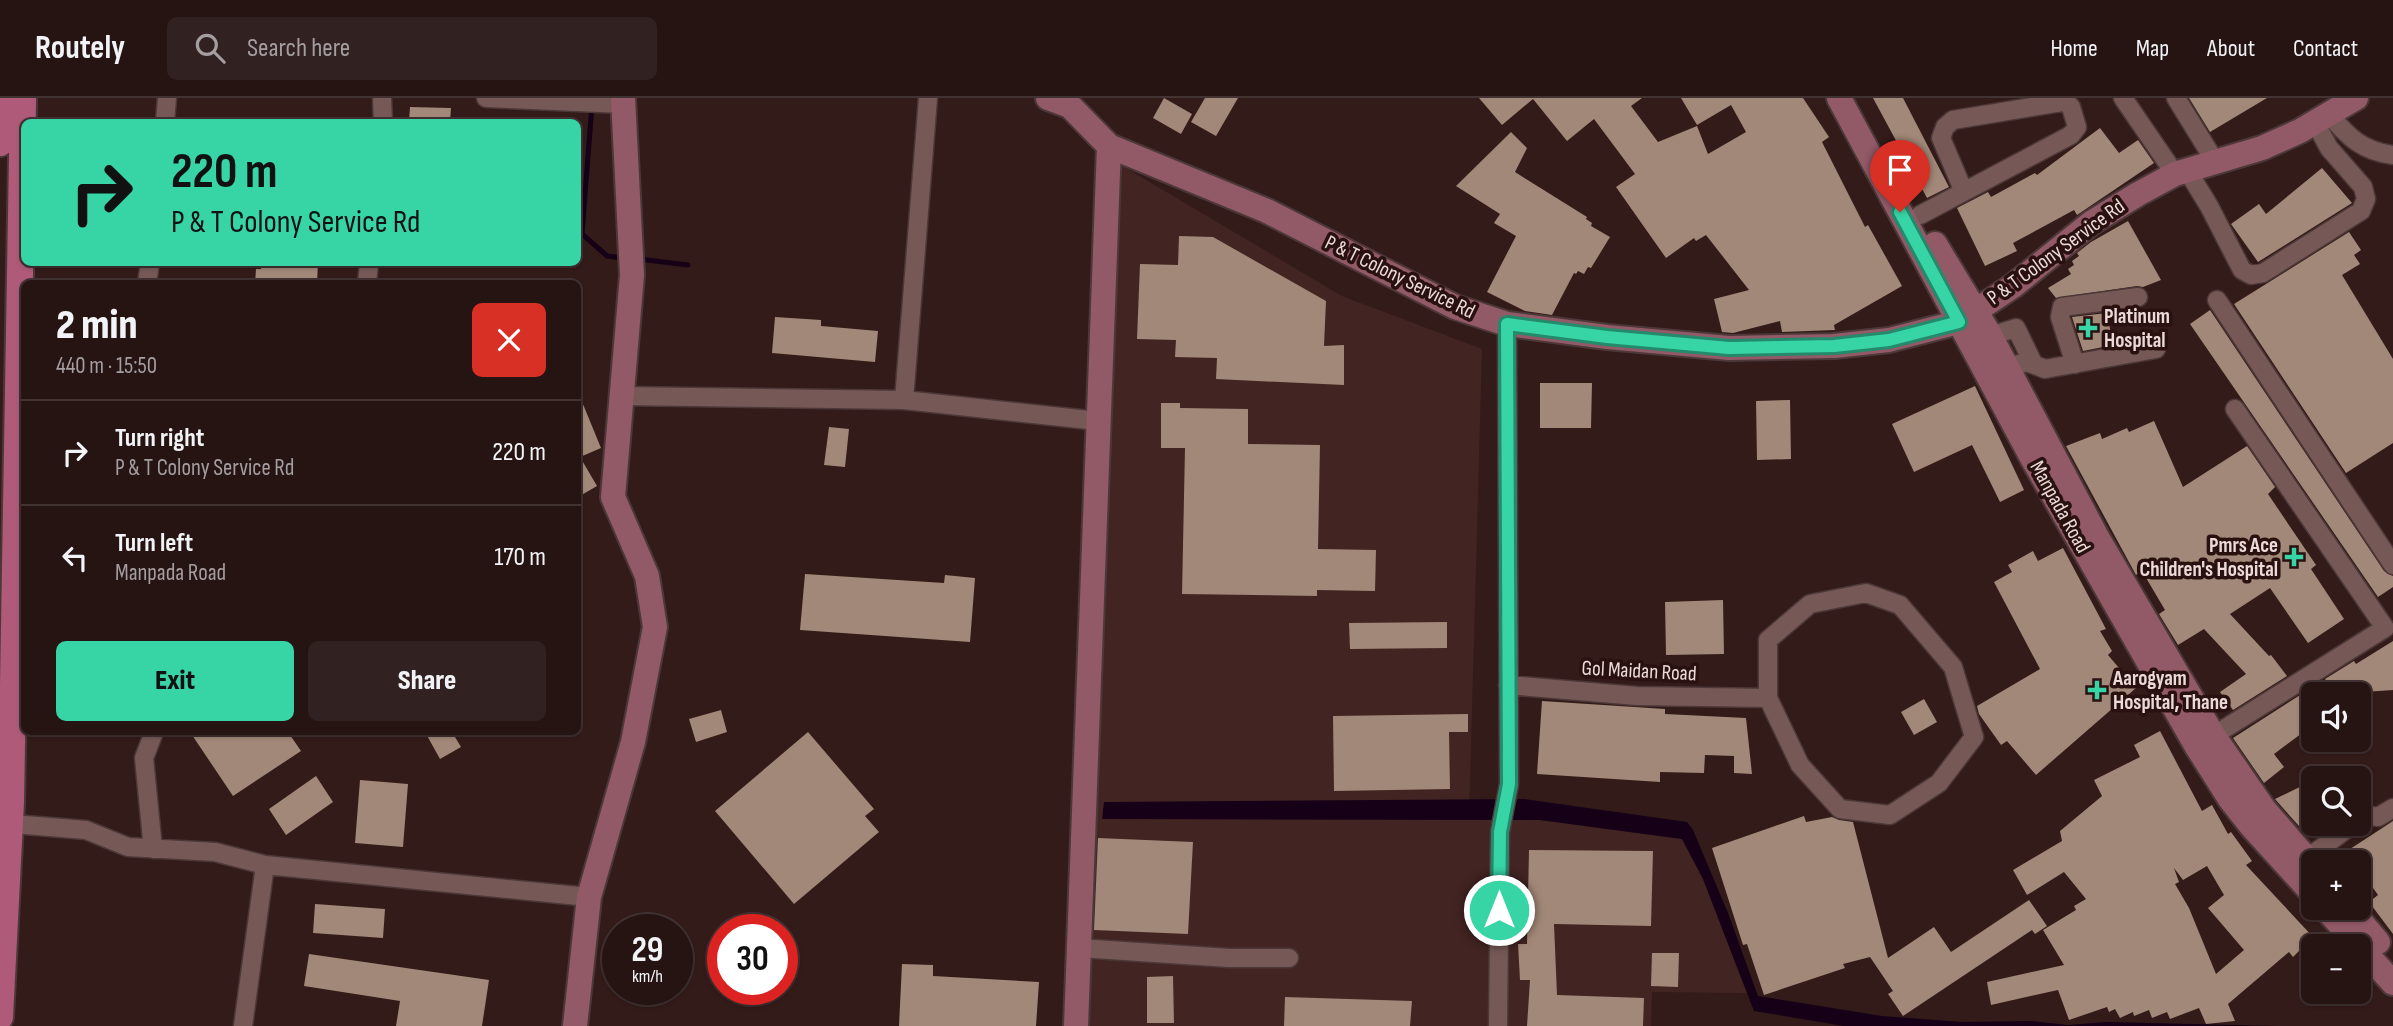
<!DOCTYPE html>
<html lang="en">
<head>
<meta charset="utf-8">
<style>
  :root { --surface:#261413; --page:#322121; --text:#f1f3f6; --muted:#a49ea0; --line:#423333; --accent:#37d4a6 }
  body { margin:0; font-family:"Sofia Sans Condensed",sans-serif; background:var(--page); color:var(--text); height:100vh; display:flex; flex-direction:column; font-size:26px; white-space:nowrap }
  * { box-sizing:border-box; margin:0 }
  p { font-size:23px; color:var(--muted) }
  .icon { flex:none; width:38px; height:38px; fill:none; stroke:currentColor; stroke-width:2; stroke-linecap:round; stroke-linejoin:round }
  .map { position:relative; flex:1; overflow:hidden }
  .sheet { position:absolute; left:21px; top:182px; width:560px; height:455px; display:flex; flex-direction:column; background:var(--surface); border-radius:10px; box-shadow:0 2px 5px #0004,0 0 0 2px var(--line) }
  .sheet>* { flex:none }
  .top-card { position:absolute; left:21px; top:21px; width:560px; height:147px; border-radius:10px; box-shadow:0 2px 5px #0004,0 0 0 2px var(--line); background:#37d4a6; color:#111; overflow:hidden }
  .buttons { position:absolute; left:2301px; top:584px; display:grid; gap:14px }
  .buttons a { display:grid; place-items:center; width:70px; height:70px; border-radius:10px; background:var(--surface); box-shadow:0 2px 5px #0004,0 0 0 2px var(--line); font-size:35px }
  .speed { position:absolute; left:602px; top:816px; display:flex; gap:14px; font-size:35px; font-weight:700; text-align:center }
  .speed>* { display:grid; place-content:center; width:91px; height:91px; border-radius:50%; background:var(--surface); box-shadow:0 2px 5px #0004,0 0 0 2px var(--line); line-height:1 }
  .speed small { font-size:18px; font-weight:400 }
  .speed .limit { border:10px solid #d22; background:#fff; color:#111 }
  .pin { position:absolute; display:grid; place-items:center; width:60px; height:60px; color:#fff; margin:-72px -30px; border-radius:50% 50% 50% 0; rotate:-45deg; box-shadow:0 0 7px #0007 }
  .pin .icon { rotate:45deg }
  .me { position:absolute; width:77px; margin:-38px; rotate:0deg; stroke-linejoin:round; filter:drop-shadow(0 0 5px #0008) }
  .turn { display:flex; align-items:center; gap:24px; height:147px; padding:0 35px; font-size:32px }
  .turn .icon { width:91px; height:91px; stroke-width:2.5 }
  .turn b { display:block; font-size:49px; line-height:60px }
  .round { display:grid; place-items:center; flex:none; width:74px; height:74px; border-radius:10px; background:var(--page) }
  .head { display:flex; align-items:center; justify-content:space-between; height:119px; padding:0 35px }
  h1 { font-size:42px; font-weight:800; line-height:52px }
  .primary-button { display:flex; gap:14px; margin-top:auto; padding:14px 35px }
  .primary-button a { flex:1; height:80px; border-radius:10px; background:var(--accent); color:#111; font-size:28px; font-weight:800; line-height:80px; text-align:center }
  .primary-button a+a { background:var(--page); color:var(--text) }
  ul { padding:0; list-style:none }
  li { display:flex; align-items:center; gap:21px; height:105px; padding:0 35px; border-top:2px solid var(--line) }
  li div { flex:1 }
  li b { display:block; font-size:26px }
  li em { font-style:normal }
  header { display:flex; align-items:center; gap:42px; box-sizing:border-box; height:98px; padding:0 35px; background:var(--surface); border-bottom:2px solid var(--line) }
  header strong { font-size:33px }
  nav { display:flex; gap:38px; margin-inline-start:auto; font-size:24px }
  .search { width:490px; height:63px; background:var(--page); display:flex; align-items:center; gap:18px; box-sizing:border-box; padding:0 24px; border-radius:10px; color:var(--muted); font-size:26px }
  .map>svg:first-child { display:block }
</style>
</head>
<body>
<header>
<strong>Routely</strong>
<div class="search"><svg class="icon" aria-label="search" viewBox="0 0 24 24"><circle cx="10" cy="10" r="6"/><path d="M15 15l6 6"/></svg>Search here</div>
<nav><a>Home</a><a>Map</a><a>About</a><a>Contact</a></nav>
</header>
<div class="map">
<svg width="2393" height="928" viewBox="0 0 2393 928">
  <rect width="100%" height="100%" fill="#331b19"/>
  <!-- built -->
  <path fill="#422422" d="M1119,66L1342,198L1482,251L1469,721L1540,722L1682,741L1703,781L1747,895L1652,894L1651,928H1082Z"/>
  <!-- water -->
  <path fill="#150017" d="M1524,701L1687,724L1693,732L1728,815L1758,898L1882,918L1962,924L2031,923L2068,927L2107,924L2278,928H1844L1754,913L1703,781L1682,741L1540,722L1102,721L1104,704Z"/>
  <g fill="none" stroke-linecap="round" stroke-linejoin="round">
    <!-- stream -->
    <path stroke="#150017" stroke-width="5" d="M592,7L582,136L607,158L623,160
      M639,161L688,167"/>
  </g>
  <!-- building -->
  <path fill="#a28878" fill-rule="evenodd" d="M1164,0L1192,16L1181,36L1153,20Z
    M1205,0H1238L1216,38L1191,24Z
    M1479,0H1642L1631,8L1658,44L1697,28L1708,56L1746,34L1731,7L1697,27L1681,0H1803L1829,39L1822,44L1865,129L1868,127L1902,188L1834,227L1835,232L1782,234L1780,223L1733,235L1722,234L1714,201L1749,192L1706,137L1696,143L1694,140L1666,160L1616,89L1635,76L1594,21L1567,43L1533,1L1502,27Z
    M1873,0H1903L1949,89L1927,100Z
    M2189,0H2267L2210,34Z
    M410,9L451,10L450,24H409Z
    M2100,30L2119,55L2138,42L2154,65L2077,117L2074,112L2013,145L2017,153L1985,168L1957,110L1988,94L1991,99L2035,75L2037,77Z
    M1511,34L1527,50L1515,74L1587,119L1586,121L1592,125L1591,128L1610,139L1591,170L1588,169L1584,176L1578,173L1576,176L1574,175L1552,217L1525,213L1487,194L1516,138L1494,125L1500,116L1456,88Z
    M2322,70L2352,105L2258,164L2231,126L2259,106L2266,116Z
    M2128,123L2161,182L2143,189L2137,188L2056,200L2048,190L2071,176L2068,171L2074,167L2072,163L2079,158L2077,155L2091,144Z
    M2349,134L2361,152L2354,157L2360,166L2342,177L2393,261V345L2346,375L2234,206Z
    M1179,138L1213,139L1326,203L1324,248L1344,247V287L1216,281L1217,260L1175,259L1176,242L1137,241L1140,166L1178,167Z
    M261,164H318L317,186H255L256,171H261Z
    M2210,212L2384,473L2393,478V489L2378,499L2190,226Z
    M2107,215L2113,247L2083,253L2072,219Z
    M775,219L821,222V228L878,233L875,264L772,255Z
    M1540,285H1592L1591,330H1540Z
    M1975,288L2024,392L2000,404L1972,347L1914,374L1892,326Z
    M578,294L601,350L580,359L597,388L578,399Z
    M1790,302L1791,361L1757,362L1756,303Z
    M1161,305H1180V310L1248,311V346L1320,347L1318,451L1376,452L1375,493L1317,492V498L1182,496L1185,350H1161Z
    M2154,323L2183,389L2247,348L2275,389L2268,396L2316,467L2311,471L2344,521L2308,545L2270,490L2230,516L2269,558L2271,557L2287,578L2233,612L2220,594L2246,576L2204,531L2178,547L2159,516L2165,512L2142,473L2136,477L2066,348L2100,335L2102,341L2127,330L2129,334Z
    M829,329L849,331L845,369L824,367Z
    M2063,450L2106,531L2100,533L2112,553L2108,557L2136,590L2036,677L2007,643L2001,647L1979,616L1977,608L2040,571L1994,484L2012,474L2008,467L2033,453L2038,463Z
    M805,476L944,485L945,477L975,480L970,544L800,532Z
    M1723,502L1724,556L1666,557L1665,504Z
    M1447,524V550L1350,551L1349,525Z
    M2393,543V592L2335,596L2325,581L2354,563L2356,566Z
    M2308,592L2314,601L2307,605L2311,610L2306,614L2308,618L2303,621L2309,630L2274,656L2284,669L2264,685L2233,640Z
    M1924,601L1937,624L1914,637L1901,614Z
    M1542,603L1665,611V616L1746,620L1752,676L1734,675V658L1705,657L1704,675L1660,674V684L1537,676Z
    M721,612L727,634L696,644L689,621Z
    M1468,616V634H1449L1450,691L1334,693L1333,618Z
    M2160,633L2202,713L2212,707L2228,736L2231,734L2252,763L2246,767L2314,840V863L2302,850L2293,859L2289,854L2228,906L2235,923L2206,926L2199,910L2170,921L2167,914L2152,920L2149,912L2134,918L2133,914L2120,920L2115,911L2109,914L2107,909L2069,922L2058,892L1991,907L1987,884L2064,867L2043,832L2076,812L2074,808L2086,801L2064,774L2027,797L2013,772L2062,743L2060,733L2102,698L2094,682L2140,659L2134,647ZM2207,768L2224,797L2208,810L2244,852L2216,876L2189,810L2175,786L2179,784L2174,770L2183,782Z
    M190,634H288L301,653L233,698Z
    M425,634H452L461,649L440,661Z
    M808,634L874,711L865,718L879,734L794,806L715,713Z
    M316,678L333,704L286,737L269,711Z
    M360,682L408,686L403,749L355,745Z
    M2314,682V730L2306,736L2275,701Z
    M1804,718L1806,724L1832,719L1839,722L1853,724L1888,860L1934,829L1951,854L2029,802L2047,828L2035,836L2032,832L1903,918L1888,896L1893,893L1870,859L1843,866L1845,870L1764,897L1747,846L1743,847L1712,750Z
    M2393,723V836L2369,804L2378,797L2359,770V765H2355L2347,753Z
    M1098,740L1193,744L1188,836L1094,832Z
    M1529,752L1653,753L1651,828L1554,826L1557,897L1644,900L1643,928H1527L1530,882H1520L1518,846H1527Z
    M315,806L385,811L383,840L313,835Z
    M1652,855H1679L1678,889L1651,888Z
    M309,856L489,882L482,928H396L400,903L304,888Z
    M902,866L933,867V878L1039,884L1036,928H899Z
    M1173,878L1174,925H1147V879Z
    M1285,899L1412,903L1410,928H1284Z"/>
  <g fill="none" stroke-linecap="round" stroke-linejoin="round">
    <defs>
      <path id="street" d="M382,0L383,24
        M486,0L623,6
        M928,0L904,302L1098,323
        M2123,0L2175,76
        M2176,0L2216,65
        M2329,16C2348,39 2362,53 2393,57
        M165,24L167,0
        M2187,72L2209,108L2242,172L2251,177L2263,175L2361,113L2366,101L2363,89L2329,50L2315,24
        M1920,117L2071,37L2077,29L2071,9L2067,5L2062,4L1953,22L1945,29L1941,40L1964,94
        M147,186L150,164
        M367,186L369,164
        M2217,202L2393,467
        M1980,241L2016,230L2033,265
        M2075,266L2060,219L2062,209L2138,199
        M2007,269L2027,264L2045,271L2156,251
        M621,298L904,302
        M1508,587L1637,598L1768,600L1800,667L1840,711L1890,717L1939,685L1974,639L1953,569L1900,507L1866,495L1810,506L1768,542V600
        M2205,643L2385,530L2235,311
        M2359,722L2366,717L2378,719L2393,710
        M1,725L86,732L128,749L215,754L265,767L589,799
        M153,751L144,660L154,634
        M2300,766L2353,726
        M1079,850L1229,860H1289
        M243,928L265,767
        M1498,928L1500,734L1509,686L1507,226"/>
      <path id="secondary" d="M1048,0L1070,8L1109,48L1267,113L1455,209L1507,226L1607,239L1729,250L1834,248L1889,242L1959,224L2013,188L2091,125L2138,96L2175,76L2262,50L2300,33L2356,0
        M1839,0L2031,358L2197,649L2230,701L2252,729L2314,797
        M1935,146L1990,237L2097,439L2213,637L2264,711L2314,769
        M2325,810L2393,885
        M2349,810L2378,844
        M575,928L589,799L633,644L655,529L647,478L613,399L632,177L623,0
        M1076,928L1109,48"/>
      <path id="primary" d="M0,45L1,0
        M0,919L11,704L23,0"/>
    </defs>
    <!-- street casing -->
    <use href="#street" stroke="#4c3838" stroke-width="21"/>
    <!-- secondary casing -->
    <use href="#secondary" stroke="#4c3838" stroke-width="28"/>
    <!-- primary casing -->
    <use href="#primary" stroke="#4c3838" stroke-width="30"/>
    <!-- street -->
    <use href="#street" stroke="#765956" stroke-width="18"/>
    <!-- secondary -->
    <use href="#secondary" stroke="#925967" stroke-width="24"/>
    <!-- primary -->
    <use href="#primary" stroke="#ae5a78" stroke-width="26"/>
  </g>
  <g fill="none" stroke-linecap="round" stroke-linejoin="round">
    <defs>
      <path id="route" d="M1499,812L1500,734L1509,686L1507,226L1607,239L1729,250L1834,248L1889,242L1959,224L1900,114"/>
    </defs>
    <!-- route casing -->
    <use href="#route" stroke="#248a6c" stroke-width="18"/>
    <!-- route -->
    <use href="#route" stroke="#37d4a6" stroke-width="12"/>
  </g>
  <!-- markers -->
  <g fill="#37d4a6" stroke="#291110" stroke-width="2.5">
    <path d="M2084.5 219.5h7v7h7v7h-7v7h-7v-7h-7v-7h7z"/>
    <path d="M2290.5 448.5h7v7h7v7h-7v7h-7v-7h-7v-7h7z"/>
    <path d="M2093.5 581.5h7v7h7v7h-7v7h-7v-7h-7v-7h7z"/>
  </g>
  <g text-anchor="middle" dominant-baseline="central" stroke-width="7" stroke-linejoin="round" paint-order="stroke">
    <!-- street labels -->
    <g font-size="21" fill="#ebdad8" stroke="#291110">
      <text transform="translate(2056 154) rotate(-36)">P &amp; T Colony Service Rd</text>
      <text transform="translate(1400 179) rotate(26)">P &amp; T Colony Service Rd</text>
      <text transform="translate(2060 409) rotate(61)">Manpada Road</text>
      <text transform="translate(1639 573) rotate(3)">Gol Maidan Road</text>
    </g>
    <!-- poi labels -->
    <g font-size="21" font-weight="bold" fill="#ebdad8" stroke="#291110" text-anchor="start">
      <text x="2104" y="218">Platinum<tspan x="2104" dy="24">Hospital</tspan></text>
      <text x="2278" y="447" text-anchor="end">Pmrs Ace<tspan x="2278" dy="24">Children's Hospital</tspan></text>
      <text x="2113" y="580">Aarogyam<tspan x="2113" dy="24">Hospital, Thane</tspan></text>
    </g>
  </g>
</svg>
<div class="buttons">
<a><svg class="icon" aria-label="sound" viewBox="0 0 24 24"><path d="M4 9h4l5-4v14l-5-4H4zM17 9q2 3 0 6"/></svg></a>
<a><svg class="icon" aria-label="search" viewBox="0 0 24 24"><circle cx="10" cy="10" r="6"/><path d="M15 15l6 6"/></svg></a>
<a>+</a>
<a>−</a>
</div>
<div class="speed"><div>29<small>km/h</small></div><div class="limit">30</div></div>
<div class="pin" style="left:1900px;top:114px;background:#d93025"><svg class="icon" aria-label="arrive" viewBox="0 0 24 24"><path d="M6 21V4h12l-3 4 3 4H6"/></svg></div>
<svg class="me" style="left:1499px;top:812px" viewBox="-20 -20 40 40"><circle r="17" fill="#37d4a6" stroke="#fff" stroke-width="3"/><path d="M0-11L8 9 0 5-8 9z" fill="#fff"/></svg>
<div class="top-card">
<div class="turn"><svg class="icon" aria-label="right" viewBox="0 0 24 24"><path d="M7 20v-9h11M14 6l5 5-5 5"/></svg><div><b>220 m</b>P &amp; T Colony Service Rd</div></div>
</div>
<section class="sheet">
<div class="head"><div><h1>2 min</h1><p>440 m · 15:50</p></div><a class="round" style="background:#d93025;color:#fff"><svg class="icon" aria-label="close" viewBox="0 0 24 24"><path d="M6 6l12 12M18 6L6 18"/></svg></a></div>
<ul>
<li><svg class="icon" aria-label="right" viewBox="0 0 24 24"><path d="M7 20v-9h11M14 6l5 5-5 5"/></svg><div><b>Turn right</b><p>P &amp; T Colony Service Rd</p></div><em>220 m</em></li>
<li><svg class="icon" aria-label="left" viewBox="0 0 24 24"><path d="M17 20v-9H6M10 6l-5 5 5 5"/></svg><div><b>Turn left</b><p>Manpada Road</p></div><em>170 m</em></li>
</ul>
<div class="primary-button"><a>Exit</a><a>Share</a></div>
</section>
</div>
</body>
</html>
